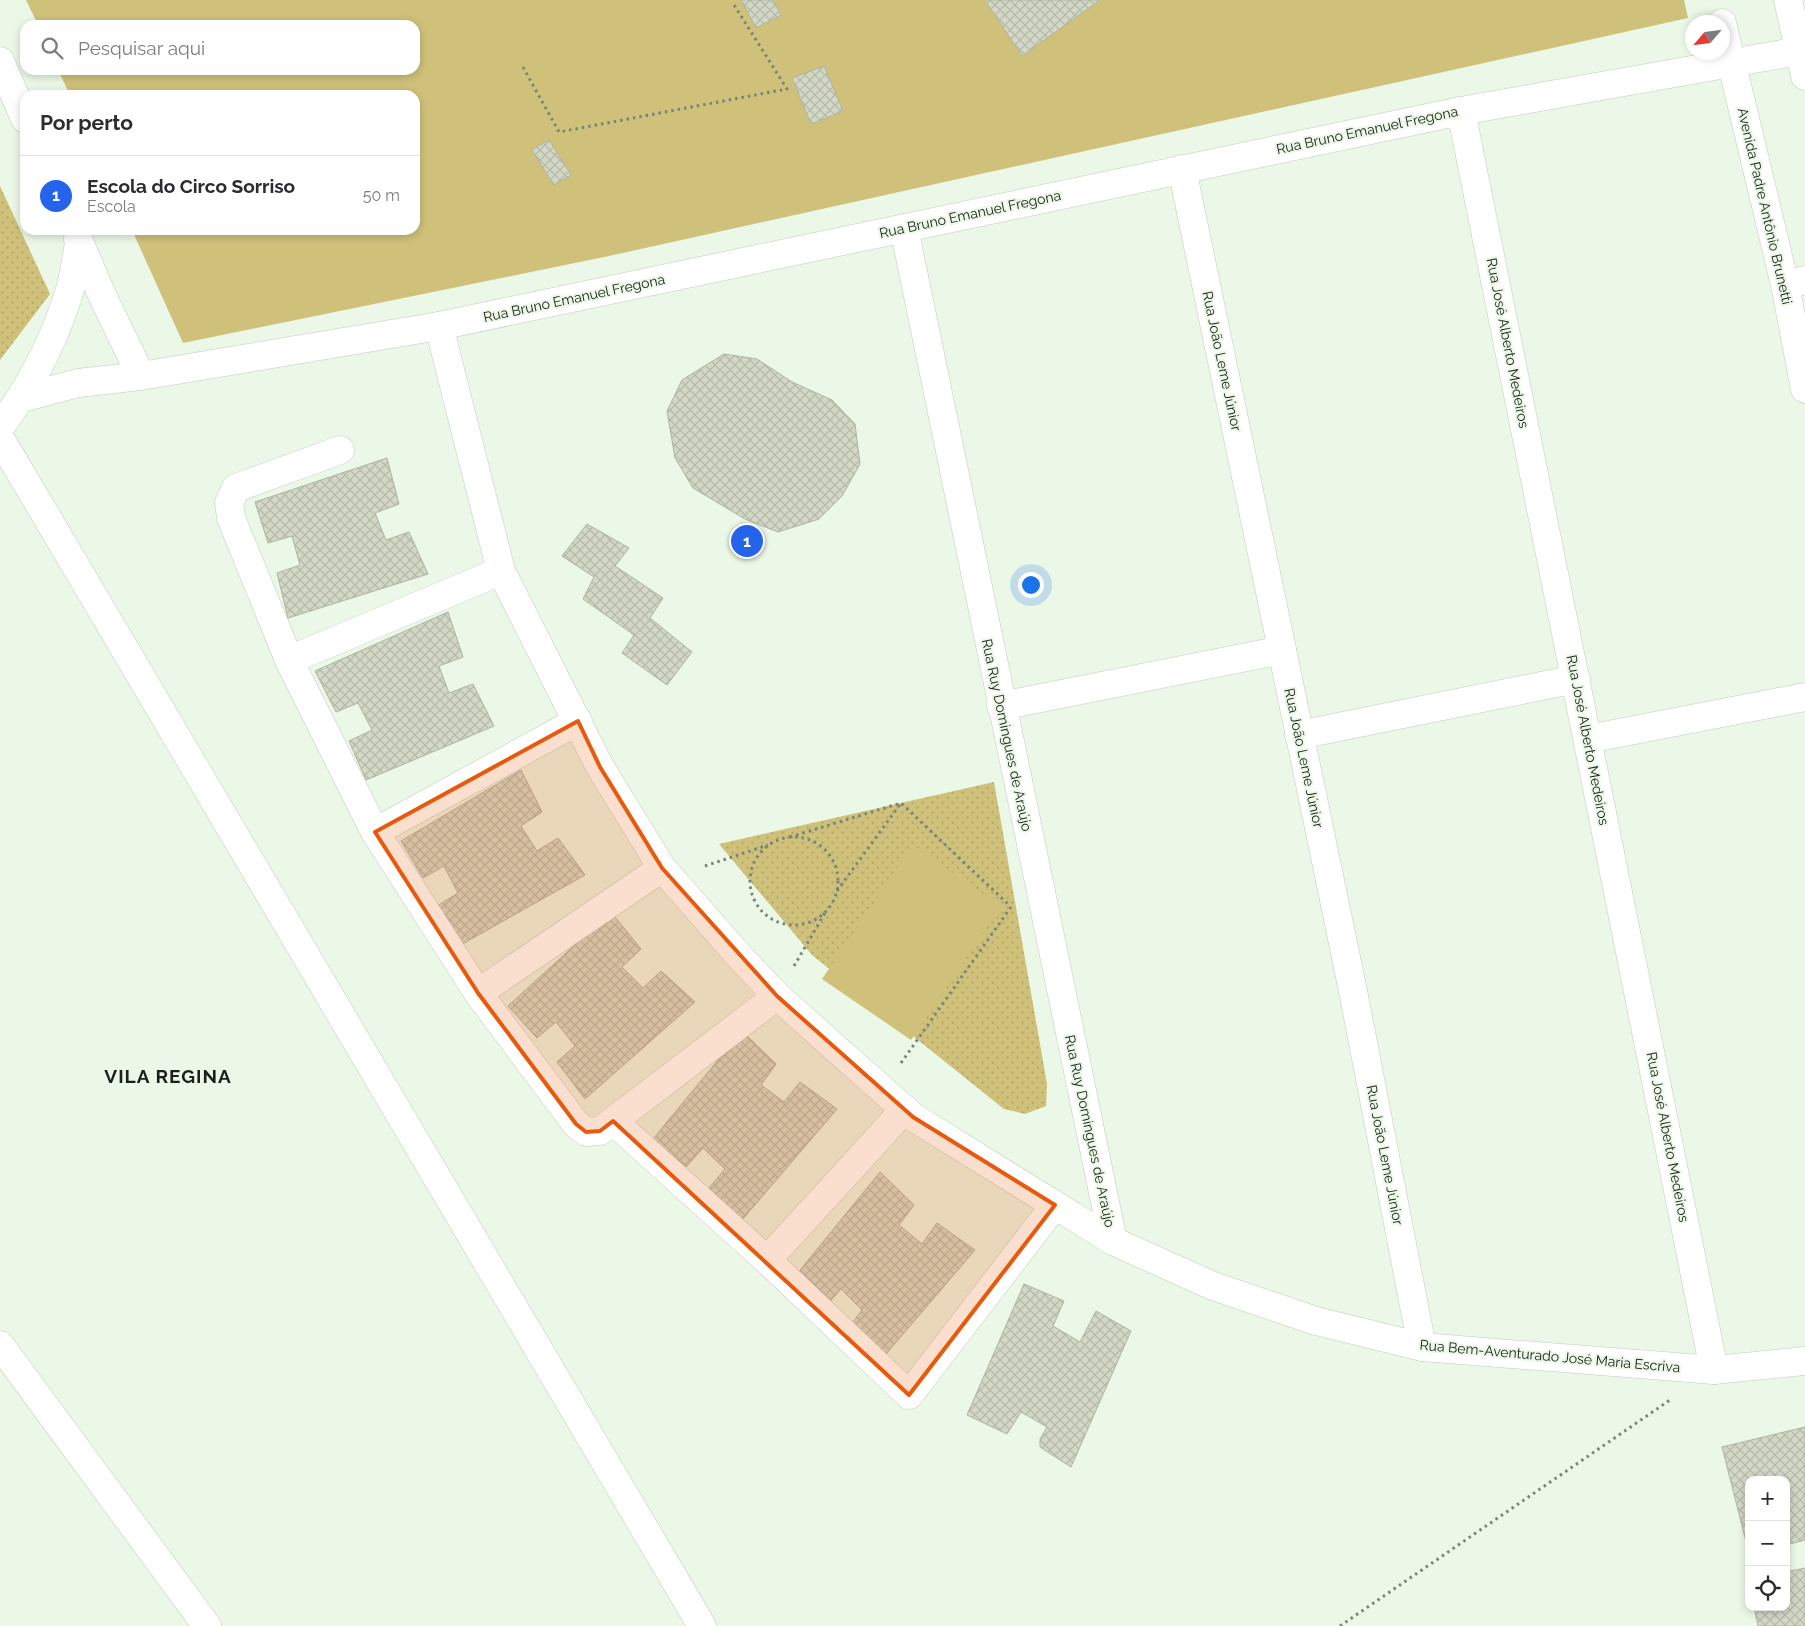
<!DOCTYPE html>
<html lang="pt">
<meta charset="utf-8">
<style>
body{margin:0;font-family:Raleway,sans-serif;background:#f7f7f7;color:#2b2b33}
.controls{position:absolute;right:15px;bottom:15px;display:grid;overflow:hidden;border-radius:10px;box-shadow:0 2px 8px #0003}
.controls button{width:45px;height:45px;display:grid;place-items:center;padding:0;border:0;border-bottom:1px solid #e1e1e2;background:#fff;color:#2b2b33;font:25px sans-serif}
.compass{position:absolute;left:1685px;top:15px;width:45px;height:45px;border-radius:50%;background:#fff;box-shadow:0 2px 8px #0003;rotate:242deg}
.you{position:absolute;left:1030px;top:584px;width:18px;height:18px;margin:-12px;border:4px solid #fff;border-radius:50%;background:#1a73e8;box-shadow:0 0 0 8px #1a73e833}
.badge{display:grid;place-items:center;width:32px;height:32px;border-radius:50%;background:#2563eb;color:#fff;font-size:16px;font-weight:700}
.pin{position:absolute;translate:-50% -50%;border:2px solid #fff;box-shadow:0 1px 5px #0006}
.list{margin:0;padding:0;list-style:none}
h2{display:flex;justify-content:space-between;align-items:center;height:65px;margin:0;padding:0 20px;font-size:21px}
h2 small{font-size:16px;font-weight:400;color:#7c7c81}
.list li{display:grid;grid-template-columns:32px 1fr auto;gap:15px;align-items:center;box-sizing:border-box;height:80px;padding:0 20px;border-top:1px solid #e1e1e2}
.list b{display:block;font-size:19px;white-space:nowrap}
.list p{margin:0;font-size:16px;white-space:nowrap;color:#7c7c81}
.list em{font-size:16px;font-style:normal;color:#7c7c81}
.icon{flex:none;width:28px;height:28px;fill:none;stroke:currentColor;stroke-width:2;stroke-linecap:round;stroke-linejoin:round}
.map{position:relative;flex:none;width:1805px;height:1626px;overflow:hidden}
.search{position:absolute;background:#fff;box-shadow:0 2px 8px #0003;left:20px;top:20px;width:400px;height:55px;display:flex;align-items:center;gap:12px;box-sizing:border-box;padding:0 18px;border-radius:15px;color:#7c7c81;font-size:19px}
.panel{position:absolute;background:#fff;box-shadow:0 2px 8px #0003;left:20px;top:90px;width:400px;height:145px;border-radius:15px}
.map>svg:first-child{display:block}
.green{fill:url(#green-dots)}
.pitch{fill:#cfc17a}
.building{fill:url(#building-cross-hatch);stroke:#afb3a2}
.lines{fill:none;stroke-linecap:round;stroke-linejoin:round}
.street-casing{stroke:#c0ccbd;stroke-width:29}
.secondary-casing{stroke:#c0ccbd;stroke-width:29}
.path{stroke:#7b8378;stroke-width:3;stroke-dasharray:2.5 4;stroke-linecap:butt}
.street{stroke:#fff;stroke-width:28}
.secondary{stroke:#fff;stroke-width:28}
.marked{fill:#e8590c;fill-opacity:0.2;stroke:#e8590c;stroke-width:4;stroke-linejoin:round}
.labels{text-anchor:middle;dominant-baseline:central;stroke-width:4;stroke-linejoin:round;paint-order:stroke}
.street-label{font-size:14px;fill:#1b201a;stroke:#ebf7e7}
.district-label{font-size:19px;font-weight:bold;letter-spacing:1px;fill:#1b201a;stroke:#ebf7e7}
</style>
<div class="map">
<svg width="1805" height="1626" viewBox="0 0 1805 1626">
<defs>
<pattern id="green-dots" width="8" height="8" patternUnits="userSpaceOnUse" patternTransform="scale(1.25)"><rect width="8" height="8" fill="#cfc17a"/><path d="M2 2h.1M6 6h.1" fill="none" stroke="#b1a669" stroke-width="1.8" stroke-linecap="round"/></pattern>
<pattern id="building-cross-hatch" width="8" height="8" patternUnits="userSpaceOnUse" patternTransform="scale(1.25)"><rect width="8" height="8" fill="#d3d8c6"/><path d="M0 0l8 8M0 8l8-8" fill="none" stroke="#b5b9aa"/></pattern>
</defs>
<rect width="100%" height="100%" fill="#ebf7e7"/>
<!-- green -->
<g class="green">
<polygon points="0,186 50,294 0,360"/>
<polygon points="994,782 1047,1084 1046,1106 1025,1114 1004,1109 812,955 719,844"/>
</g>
<!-- pitch -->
<g class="pitch">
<polygon points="26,0 1684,0 1688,18 609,256 183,343 132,230 415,230 415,95 70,95 58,70 415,70 415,25 38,25"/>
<polygon points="913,845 1001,906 911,1040 822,979"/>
</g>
<!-- building -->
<g class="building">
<polygon points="741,0 773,0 781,15 756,28"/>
<polygon points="985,0 1100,0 1022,56"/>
<polygon points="824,66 843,111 811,124 792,78"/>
<polygon points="549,140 571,175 554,185 532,150"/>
<polygon points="724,354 757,359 792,382 832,400 855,424 860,464 842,496 819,519 778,532 745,519 693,488 675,458 667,411 682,380"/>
<polygon points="387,458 399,504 375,513 386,540 409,532 428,574 288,618 277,573 300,565 292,536 268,543 255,502"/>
<polygon points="587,524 629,548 615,566 663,598 650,618 692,652 667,685 622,653 634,635 583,599 594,577 562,556"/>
<polygon points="448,612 463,657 439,666 449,693 473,684 494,726 366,780 349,741 372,730 358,703 336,712 315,671"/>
<polygon points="521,770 542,812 521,826 537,851 558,838 585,875 457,947 437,906 458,893 444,866 423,878 401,841"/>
<polygon points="611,912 641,949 622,967 643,988 661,971 695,1002 585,1099 557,1062 575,1046 556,1022 537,1038 508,1006"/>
<polygon points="742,1031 776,1064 761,1085 784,1102 800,1082 837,1109 742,1220 709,1188 725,1169 703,1148 686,1167 653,1139"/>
<polygon points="880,1172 914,1205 899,1225 922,1244 937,1223 975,1250 880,1361 848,1329 862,1310 841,1289 824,1308 792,1280"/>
<polygon points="1024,1284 1064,1301 1053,1326 1080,1342 1096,1311 1131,1331 1071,1467 1040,1447 1040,1439 1047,1427 1021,1412 1007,1434 967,1415"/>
<polygon points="1805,1427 1805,1540 1786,1545 1786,1480 1749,1480 1749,1553 1722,1447"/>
<polygon points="1805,1568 1805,1626 1758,1626 1754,1607 1786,1607 1786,1572"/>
</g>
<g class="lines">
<defs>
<g id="street">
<polyline points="0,61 25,119"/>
<polyline points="1461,111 1714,1370"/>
<polyline points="1182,169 1353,991 1422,1347"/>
<polyline points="904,228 1113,1241"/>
<polyline points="78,239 102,295 141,376"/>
<polyline points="1785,285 1805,280"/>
<polyline points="439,326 501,571 600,767 662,868 740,957 777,996 913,1117 1113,1241 1213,1286 1316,1321 1422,1347 1714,1370 1805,1361"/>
<polyline points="22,398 78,383 141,376 439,326 1461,111 1799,51"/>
<path d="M0,427C30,387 54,341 69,293C74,277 76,259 79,243"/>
<polyline points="0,438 702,1626"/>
<polyline points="340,450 236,488 229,503 231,518 289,660 375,832 478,993 576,1124 586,1132 600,1131 777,996"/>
<polyline points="289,660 501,571"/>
<polyline points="1001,706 1282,650"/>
<polyline points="1299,735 1576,679"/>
<polyline points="1588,739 1805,697"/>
<polyline points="375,832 578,721"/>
<polyline points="478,993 662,868"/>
<polyline points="613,1121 767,1260 909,1395 1055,1205"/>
<polyline points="767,1260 905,1109"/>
<polyline points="0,1345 207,1626"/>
</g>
<g id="secondary">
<polyline points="1788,0 1805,76"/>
<polyline points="1722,23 1785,285 1805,389"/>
</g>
</defs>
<!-- street casing -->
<use href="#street" class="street-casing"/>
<!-- secondary casing -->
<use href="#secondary" class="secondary-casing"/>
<!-- path -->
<g class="path">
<polyline points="523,67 559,132 787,89 734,5"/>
<polyline points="790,837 901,803 1008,904"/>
<circle cx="794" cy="881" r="44"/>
<polyline points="705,866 768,845"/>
<polyline points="837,891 901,803"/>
<polyline points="794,966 825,913"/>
<polyline points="901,1063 1011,907"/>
<polyline points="1340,1626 1670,1400"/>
</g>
<!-- street -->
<use href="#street" class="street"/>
<!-- secondary -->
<use href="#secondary" class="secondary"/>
</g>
<!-- marked area -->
<path class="marked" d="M578,721L600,767L662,868L777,996L913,1117L1055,1205L909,1395L613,1121L600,1131L586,1132L576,1124L478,993L375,832Z"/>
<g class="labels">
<!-- street labels -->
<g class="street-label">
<text transform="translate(1367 130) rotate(-12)">Rua Bruno Emanuel Fregona</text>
<text transform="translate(1765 206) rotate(77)">Avenida Padre Antônio Brunetti</text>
<text transform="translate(970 214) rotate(-12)">Rua Bruno Emanuel Fregona</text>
<text transform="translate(574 298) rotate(-12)">Rua Bruno Emanuel Fregona</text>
<text transform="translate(1508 343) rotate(79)">Rua José Alberto Medeiros</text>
<text transform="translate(1222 361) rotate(78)">Rua João Leme Júnior</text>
<text transform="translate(1007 735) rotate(78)">Rua Ruy Domingues de Araújo</text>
<text transform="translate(1588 740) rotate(79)">Rua José Alberto Medeiros</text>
<text transform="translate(1304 758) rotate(78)">Rua João Leme Júnior</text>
<text transform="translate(1090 1131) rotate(78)">Rua Ruy Domingues de Araújo</text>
<text transform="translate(1668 1137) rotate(79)">Rua José Alberto Medeiros</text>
<text transform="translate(1385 1155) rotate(79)">Rua João Leme Júnior</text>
<text transform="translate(1550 1356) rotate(5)">Rua Bem-Aventurado José Maria Escriva</text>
</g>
<!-- district labels -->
<g class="district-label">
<text x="168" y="1076">VILA REGINA</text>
</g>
</g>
</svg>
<div class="controls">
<button>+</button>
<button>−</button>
<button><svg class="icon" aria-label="locate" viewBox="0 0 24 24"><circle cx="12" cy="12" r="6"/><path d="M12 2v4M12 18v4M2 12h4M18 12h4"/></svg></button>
</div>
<svg class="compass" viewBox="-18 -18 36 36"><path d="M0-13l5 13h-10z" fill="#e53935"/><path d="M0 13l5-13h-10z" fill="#7c7c81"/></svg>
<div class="you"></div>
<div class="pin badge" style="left:747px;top:541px">1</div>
<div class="search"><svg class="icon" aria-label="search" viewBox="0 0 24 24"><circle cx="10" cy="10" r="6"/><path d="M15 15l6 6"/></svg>Pesquisar aqui</div>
<section class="panel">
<h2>Por perto<small></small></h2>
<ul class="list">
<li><span class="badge">1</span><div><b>Escola do Circo Sorriso</b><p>Escola</p></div><em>50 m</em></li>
</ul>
</section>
</div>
